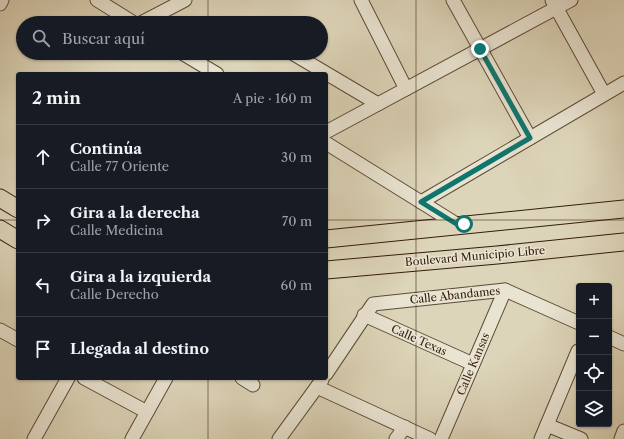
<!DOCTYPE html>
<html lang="es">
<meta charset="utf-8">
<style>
body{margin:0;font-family:"Libre Caslon Text",serif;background:#20242c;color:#f1f3f6}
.controls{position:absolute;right:12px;bottom:12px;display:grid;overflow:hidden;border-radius:4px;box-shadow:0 1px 3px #0004}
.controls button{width:36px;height:36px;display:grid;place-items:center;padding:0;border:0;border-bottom:1px solid #363941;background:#171b24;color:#f1f3f6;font:20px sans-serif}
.stop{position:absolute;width:12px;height:12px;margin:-9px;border:3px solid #0f766e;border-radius:50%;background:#fff}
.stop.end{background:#0f766e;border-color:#fff;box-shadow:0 1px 4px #0008}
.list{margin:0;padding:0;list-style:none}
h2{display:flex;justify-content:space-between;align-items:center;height:52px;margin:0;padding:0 16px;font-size:17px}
h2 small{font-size:13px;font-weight:400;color:#9ea1a6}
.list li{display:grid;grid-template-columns:26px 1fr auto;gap:12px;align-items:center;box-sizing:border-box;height:64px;padding:0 16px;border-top:1px solid #363941}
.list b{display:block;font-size:15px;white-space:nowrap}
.list p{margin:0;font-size:13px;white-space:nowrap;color:#9ea1a6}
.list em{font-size:13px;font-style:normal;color:#9ea1a6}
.icon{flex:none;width:22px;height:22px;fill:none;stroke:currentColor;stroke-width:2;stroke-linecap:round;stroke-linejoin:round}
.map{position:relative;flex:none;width:624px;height:439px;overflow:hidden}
.search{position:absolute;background:#171b24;box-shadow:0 1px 3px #0004;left:16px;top:16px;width:312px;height:44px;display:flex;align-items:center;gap:10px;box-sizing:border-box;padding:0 14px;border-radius:22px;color:#9ea1a6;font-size:15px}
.panel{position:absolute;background:#171b24;box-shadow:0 1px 3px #0004;left:16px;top:72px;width:312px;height:308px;border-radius:4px}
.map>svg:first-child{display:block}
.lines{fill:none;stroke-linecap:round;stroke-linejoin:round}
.minor-casing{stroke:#5e4a38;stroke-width:15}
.major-casing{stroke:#341b0d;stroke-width:19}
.minor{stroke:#e9e4d2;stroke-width:13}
.major{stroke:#ddd5b9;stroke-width:17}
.route{stroke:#0f766e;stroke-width:5}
.grid{fill:none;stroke:#341b0d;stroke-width:1;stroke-opacity:0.55}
.labels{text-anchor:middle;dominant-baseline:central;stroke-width:3;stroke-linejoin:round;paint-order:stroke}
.street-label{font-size:11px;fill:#341b0d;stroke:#e9e4d2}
</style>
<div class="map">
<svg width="624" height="439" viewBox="0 0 624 439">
<rect width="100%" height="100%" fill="#ddd5b9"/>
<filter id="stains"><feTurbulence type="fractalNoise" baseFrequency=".005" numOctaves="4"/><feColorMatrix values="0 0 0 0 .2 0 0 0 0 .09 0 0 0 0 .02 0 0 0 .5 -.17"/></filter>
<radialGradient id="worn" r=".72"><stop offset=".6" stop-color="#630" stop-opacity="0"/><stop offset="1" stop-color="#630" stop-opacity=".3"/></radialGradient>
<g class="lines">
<defs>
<g id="minor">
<polyline points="97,0 134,23"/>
<polyline points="361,0 406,89"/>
<polyline points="453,0 530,138"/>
<polyline points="552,0 604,94"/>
<polyline points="0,4 2,0"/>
<polyline points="141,23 185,0"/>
<polyline points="182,53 217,74"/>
<polyline points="292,53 378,104"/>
<polyline points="326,132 571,0"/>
<polyline points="326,143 458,225"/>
<polyline points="421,202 624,83"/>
<polyline points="364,315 473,364"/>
<polyline points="0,330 18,340"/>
<polyline points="609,337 624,344"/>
<polyline points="326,374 373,304 505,290 579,323"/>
<polyline points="84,378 147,412"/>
<polyline points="242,378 253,385"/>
<polyline points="317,387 430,439"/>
<polyline points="547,425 581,439"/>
<polyline points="34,439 68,378"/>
<polyline points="132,439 166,378"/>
<polyline points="279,439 322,380"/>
<polyline points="396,439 405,427"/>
<polyline points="441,439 505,290"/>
<polyline points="541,439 578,351"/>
<polyline points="621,439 624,431"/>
</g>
<g id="major">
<polyline points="0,198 18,209"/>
<polyline points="0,229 18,240"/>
<polyline points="326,239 624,209"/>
<polyline points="326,270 497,255 624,242"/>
</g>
</defs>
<!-- minor casing -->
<use href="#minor" class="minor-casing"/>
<!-- major casing -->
<use href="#major" class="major-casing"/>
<!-- minor -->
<use href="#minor" class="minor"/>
<!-- major -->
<use href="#major" class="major"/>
</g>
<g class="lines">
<!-- route -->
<polyline class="route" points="464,224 458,225 421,202 530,138 480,49"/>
</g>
<!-- grid -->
<path class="grid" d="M208,0V23M416,0V439M208,53V74M0,220H18M326,220H624M208,378V439"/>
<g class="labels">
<!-- street labels -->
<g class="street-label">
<text transform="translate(475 256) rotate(-5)">Boulevard Municipio Libre</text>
<text transform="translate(455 295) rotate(-6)">Calle Abandames</text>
<text transform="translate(419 340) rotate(24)">Calle Texas</text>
<text transform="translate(473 364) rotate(-67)">Calle Kansas</text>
</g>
</g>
<rect width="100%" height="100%" filter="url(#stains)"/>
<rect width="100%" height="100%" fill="url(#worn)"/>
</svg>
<div class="controls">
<button>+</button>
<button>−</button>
<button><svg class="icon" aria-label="locate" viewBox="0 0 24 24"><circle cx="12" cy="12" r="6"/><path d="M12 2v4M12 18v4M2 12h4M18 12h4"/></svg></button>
<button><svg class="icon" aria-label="layers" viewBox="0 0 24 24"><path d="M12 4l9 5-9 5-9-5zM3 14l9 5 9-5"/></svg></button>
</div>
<div class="stop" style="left:464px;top:224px"></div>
<div class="stop end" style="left:480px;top:49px"></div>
<div class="search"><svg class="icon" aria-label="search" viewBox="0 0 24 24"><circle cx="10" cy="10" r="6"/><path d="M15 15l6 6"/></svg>Buscar aquí</div>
<section class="panel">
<h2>2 min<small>A pie · 160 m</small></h2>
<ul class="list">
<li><svg class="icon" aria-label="ahead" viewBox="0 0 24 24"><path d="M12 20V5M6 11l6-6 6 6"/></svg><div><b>Continúa</b><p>Calle 77 Oriente</p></div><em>30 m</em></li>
<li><svg class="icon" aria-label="right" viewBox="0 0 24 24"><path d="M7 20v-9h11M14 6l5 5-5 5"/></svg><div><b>Gira a la derecha</b><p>Calle Medicina</p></div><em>70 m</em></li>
<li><svg class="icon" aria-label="left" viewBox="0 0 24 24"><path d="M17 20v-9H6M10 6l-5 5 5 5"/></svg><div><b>Gira a la izquierda</b><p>Calle Derecho</p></div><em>60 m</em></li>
<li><svg class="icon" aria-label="arrive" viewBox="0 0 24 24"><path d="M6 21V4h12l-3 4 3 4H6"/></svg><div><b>Llegada al destino</b></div></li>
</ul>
</section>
</div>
